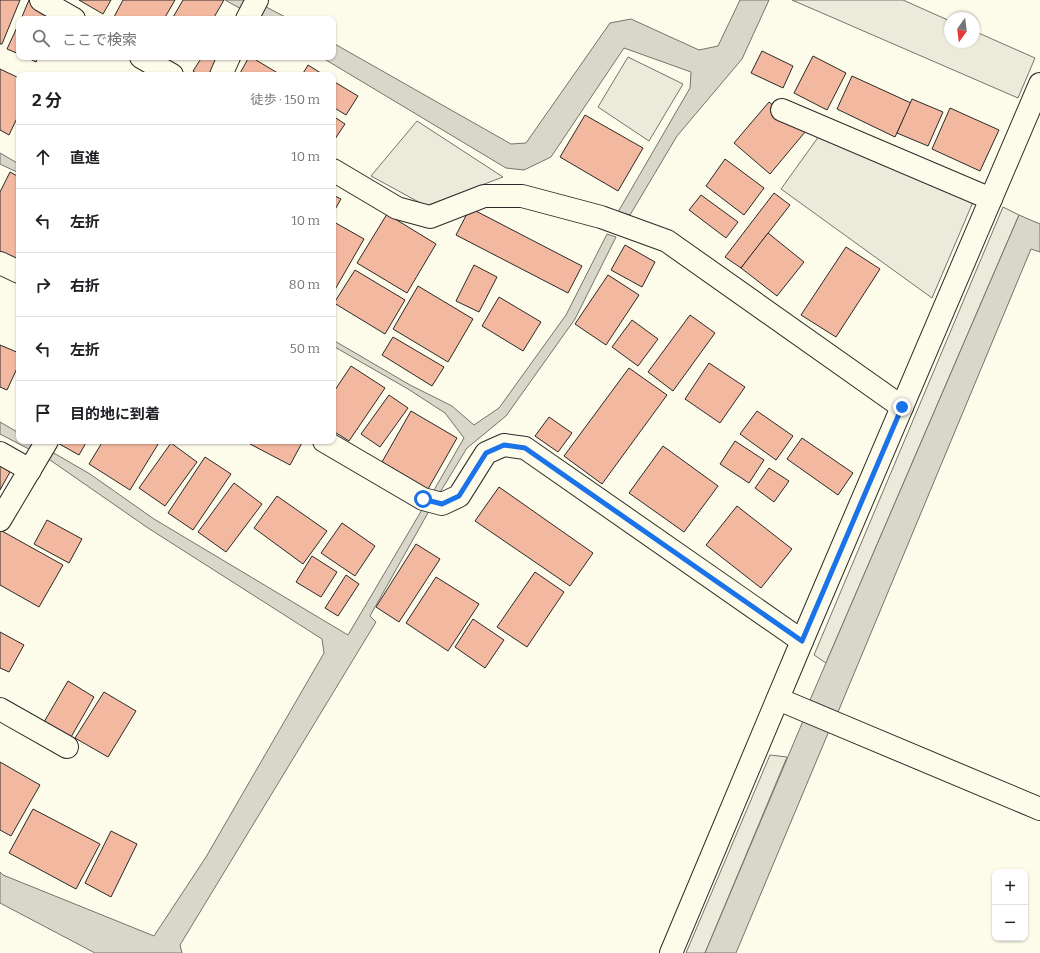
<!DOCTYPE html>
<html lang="ja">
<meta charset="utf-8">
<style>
body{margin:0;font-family:Bitter,"Noto Sans JP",serif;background:#f2f2f2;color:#202124}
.controls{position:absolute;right:12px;bottom:12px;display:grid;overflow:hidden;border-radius:8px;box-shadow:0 1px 3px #0004}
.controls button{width:36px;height:36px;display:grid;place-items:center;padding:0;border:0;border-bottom:1px solid #e0e0e0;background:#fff;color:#202124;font:20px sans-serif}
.compass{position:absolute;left:944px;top:12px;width:36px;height:36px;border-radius:50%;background:#fff;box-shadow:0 1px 3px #0004;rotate:194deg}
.stop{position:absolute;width:12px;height:12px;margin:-9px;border:3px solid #1a73e8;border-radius:50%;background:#fff}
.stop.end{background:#1a73e8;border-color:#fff;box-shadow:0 1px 4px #0008}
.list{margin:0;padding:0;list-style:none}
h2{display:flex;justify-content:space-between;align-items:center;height:52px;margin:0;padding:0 16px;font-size:17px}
h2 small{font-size:13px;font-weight:400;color:#757577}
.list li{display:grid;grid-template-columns:26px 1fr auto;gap:12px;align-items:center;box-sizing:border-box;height:64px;padding:0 16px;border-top:1px solid #e0e0e0}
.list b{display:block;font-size:15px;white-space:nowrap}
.list em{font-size:13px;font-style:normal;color:#757577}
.icon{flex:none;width:22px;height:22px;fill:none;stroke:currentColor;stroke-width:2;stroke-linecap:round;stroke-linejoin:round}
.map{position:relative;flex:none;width:1040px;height:953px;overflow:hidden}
.search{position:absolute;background:#fff;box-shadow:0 1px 3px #0004;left:16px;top:16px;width:320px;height:44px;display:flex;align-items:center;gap:10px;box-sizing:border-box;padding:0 14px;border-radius:8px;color:#757577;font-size:15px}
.panel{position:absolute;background:#fff;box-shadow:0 1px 3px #0004;left:16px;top:72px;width:320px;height:372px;border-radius:8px}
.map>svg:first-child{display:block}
.green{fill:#ecebdb;stroke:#74746e}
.water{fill:#d8d7c9;stroke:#74746e}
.building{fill:#f2b8a0;stroke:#2b2b2b}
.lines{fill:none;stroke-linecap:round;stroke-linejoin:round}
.minor-casing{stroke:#2b2b2b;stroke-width:24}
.minor{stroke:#fdfbea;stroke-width:22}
.route{stroke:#1a73e8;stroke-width:5}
</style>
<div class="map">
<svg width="1040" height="953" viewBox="0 0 1040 953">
<rect width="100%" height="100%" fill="#fdfbea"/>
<!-- green -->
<g class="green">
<polygon points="792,0 903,0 950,21 950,42 974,42 974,31 1035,58 1018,98"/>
<polygon points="628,57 683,84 649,141 598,107"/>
<polygon points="417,121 503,177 426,206 371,176"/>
<polygon points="819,136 973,202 932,298 781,189"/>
<polygon points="1003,207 1019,215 826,663 814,655"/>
<polygon points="770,755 787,757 705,953 686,953"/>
</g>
<!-- water -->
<g class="water">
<polygon points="225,0 253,0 289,19 259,19"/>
<polygon points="740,0 769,0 742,59 677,136 630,215 618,212 690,88 691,72 624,48 551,157 524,170 506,168 321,57 333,57 333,43 511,144 526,143 610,23 631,19 699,50 718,46"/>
<polygon points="0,153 19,164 19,173 0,164"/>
<polygon points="1019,215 1040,224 1040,252 1031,249 838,712 810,700"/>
<polygon points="607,234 616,237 575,319 506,416 467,448 439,494 434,490 464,438 445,413 408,389 333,346 333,340 410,385 452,406 474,425 499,408 566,315"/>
<polygon points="0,422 19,433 19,441 33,441 90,474 154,519 348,635 423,508 429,511 370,616 376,622 180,945 182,953 95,953 0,903 0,872 3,875 154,936 206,857 324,653 322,639 148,528 50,460 0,434"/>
<polygon points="803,721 829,731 736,953 705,953"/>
</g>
<!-- building -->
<g class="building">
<polygon points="0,0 20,0 2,44 0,44"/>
<polygon points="29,0 58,13 55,19 21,19"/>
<polygon points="79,0 111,0 103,14"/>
<polygon points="123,0 175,0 164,19 117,19 114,17"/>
<polygon points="183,0 224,0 213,19 172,19"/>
<polygon points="19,23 19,54 7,49"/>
<polygon points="762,51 793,66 783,88 751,73"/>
<polygon points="813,56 846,73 827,110 794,93"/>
<polygon points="26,57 38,57 36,62"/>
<polygon points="202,57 221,57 210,75 199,75 193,71"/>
<polygon points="249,57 251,57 281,75 239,75"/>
<polygon points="308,65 324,75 302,75"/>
<polygon points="0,69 19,78 19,114 9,135 0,130"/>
<polygon points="852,76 911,103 895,137 837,109"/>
<polygon points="333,81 358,96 346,115 333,107"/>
<polygon points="912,99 943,112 928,146 897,133"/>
<polygon points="769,102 805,132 770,174 734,143"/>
<polygon points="950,108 999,130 980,171 932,149"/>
<polygon points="585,115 643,148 618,191 560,157"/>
<polygon points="333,116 345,124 333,142"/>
<polygon points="725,159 764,188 744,215 706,186"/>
<polygon points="10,172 19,177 19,262 0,254 0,192"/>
<polygon points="774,193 790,205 741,268 725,257"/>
<polygon points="333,195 341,199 333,213"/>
<polygon points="701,195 738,222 726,238 689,210"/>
<polygon points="470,208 582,266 568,293 456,235"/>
<polygon points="387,214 436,244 407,293 357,263"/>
<polygon points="334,222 364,239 333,293 333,224"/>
<polygon points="768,233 804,262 777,296 741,268"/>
<polygon points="625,245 655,262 642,287 611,270"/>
<polygon points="846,247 880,269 836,337 801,315"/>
<polygon points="474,265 497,277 479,312 456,301"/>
<polygon points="355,270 405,300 385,334 334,303"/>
<polygon points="608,275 639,295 606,345 575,324"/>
<polygon points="418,286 473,319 448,362 393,329"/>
<polygon points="499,297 541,322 523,351 482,326"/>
<polygon points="690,315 715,333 673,391 648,372"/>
<polygon points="632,320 658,339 638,366 612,347"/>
<polygon points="393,337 444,367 432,386 382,355"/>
<polygon points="0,345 19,353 19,364 7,390 0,387"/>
<polygon points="709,363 745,387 720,423 685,399"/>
<polygon points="351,366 385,388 349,441 333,431 333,393"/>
<polygon points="629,368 667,395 602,484 564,456"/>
<polygon points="389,395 408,408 380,447 361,434"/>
<polygon points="411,411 457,438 428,489 382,462"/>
<polygon points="757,411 793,436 776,460 740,434"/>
<polygon points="549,417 572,433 558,452 535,436"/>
<polygon points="802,438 853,473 838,495 787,459"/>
<polygon points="54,441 87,441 79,455"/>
<polygon points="103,441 160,441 130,490 89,464"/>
<polygon points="252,441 303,441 290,465 250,444"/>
<polygon points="735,441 764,460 749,483 720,464"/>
<polygon points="171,443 197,462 165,506 139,488"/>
<polygon points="663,446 718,486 684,532 629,493"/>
<polygon points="205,457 231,474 193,530 168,513"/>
<polygon points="0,466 10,472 0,490"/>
<polygon points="769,468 789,481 774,502 755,488"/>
<polygon points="234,483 262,504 226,552 198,532"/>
<polygon points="499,487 593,553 570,586 475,521"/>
<polygon points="277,496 327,531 303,564 254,528"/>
<polygon points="737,506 792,549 761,588 706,545"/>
<polygon points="47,520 82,539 69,563 34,544"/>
<polygon points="342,523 375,546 355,576 321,553"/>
<polygon points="0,530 63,565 39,607 0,585"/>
<polygon points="416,544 440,559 399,622 376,607"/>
<polygon points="312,556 337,572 321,597 296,582"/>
<polygon points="535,572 564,592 527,647 497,627"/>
<polygon points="346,575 359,584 338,616 325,608"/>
<polygon points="436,577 479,604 448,651 406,623"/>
<polygon points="473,619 504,640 485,668 455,647"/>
<polygon points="0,632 24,645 9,672 0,668"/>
<polygon points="68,681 94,697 71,737 44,722"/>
<polygon points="104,692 136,711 108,757 75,738"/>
<polygon points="0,762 40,785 11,836 0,830"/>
<polygon points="33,809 100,844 76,889 9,853"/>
<polygon points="111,831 137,844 111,897 85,883"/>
</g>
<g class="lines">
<defs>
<g id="minor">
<polyline points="41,0 74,19"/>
<polyline points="247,19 257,0"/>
<polyline points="141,57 172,75"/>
<polyline points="221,75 229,57"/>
<polyline points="782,110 991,199"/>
<polyline points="333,170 397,208 430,217 484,196 522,196 601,217 667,241 902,407"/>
<polyline points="0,263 19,272"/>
<polyline points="324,441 423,499 442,504 459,496 486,453 504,445 525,448 802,641"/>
<polyline points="0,453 30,470"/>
<polyline points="0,520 47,441"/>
<polyline points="778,699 1040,809"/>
<polyline points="0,709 67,747"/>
<polyline points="671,953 802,641 1040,84"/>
</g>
</defs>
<!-- minor casing -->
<use href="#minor" class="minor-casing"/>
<!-- minor -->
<use href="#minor" class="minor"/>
</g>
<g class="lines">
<!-- route -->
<polyline class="route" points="423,499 442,504 459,496 486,453 504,445 525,448 802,641 902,407"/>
</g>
</svg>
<div class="controls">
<button>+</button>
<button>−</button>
</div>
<svg class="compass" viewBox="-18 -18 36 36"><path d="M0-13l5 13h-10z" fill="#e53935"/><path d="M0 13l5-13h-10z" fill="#757577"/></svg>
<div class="stop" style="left:423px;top:499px"></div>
<div class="stop end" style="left:902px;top:407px"></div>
<div class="search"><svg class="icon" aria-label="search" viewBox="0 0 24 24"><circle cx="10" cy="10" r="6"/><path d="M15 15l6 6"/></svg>ここで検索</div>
<section class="panel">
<h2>2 分<small>徒歩 · 150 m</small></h2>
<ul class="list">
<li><svg class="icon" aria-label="ahead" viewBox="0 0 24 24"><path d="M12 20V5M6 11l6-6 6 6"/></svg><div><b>直進</b></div><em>10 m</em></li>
<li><svg class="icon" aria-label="left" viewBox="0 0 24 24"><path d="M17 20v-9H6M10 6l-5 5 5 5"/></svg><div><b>左折</b></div><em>10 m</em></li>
<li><svg class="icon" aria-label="right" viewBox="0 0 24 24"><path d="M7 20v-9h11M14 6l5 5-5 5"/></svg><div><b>右折</b></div><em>80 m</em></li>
<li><svg class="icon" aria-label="left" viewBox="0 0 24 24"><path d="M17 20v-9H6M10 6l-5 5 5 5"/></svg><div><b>左折</b></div><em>50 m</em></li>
<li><svg class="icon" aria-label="arrive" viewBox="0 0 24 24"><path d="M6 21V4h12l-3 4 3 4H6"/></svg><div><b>目的地に到着</b></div></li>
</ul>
</section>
</div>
